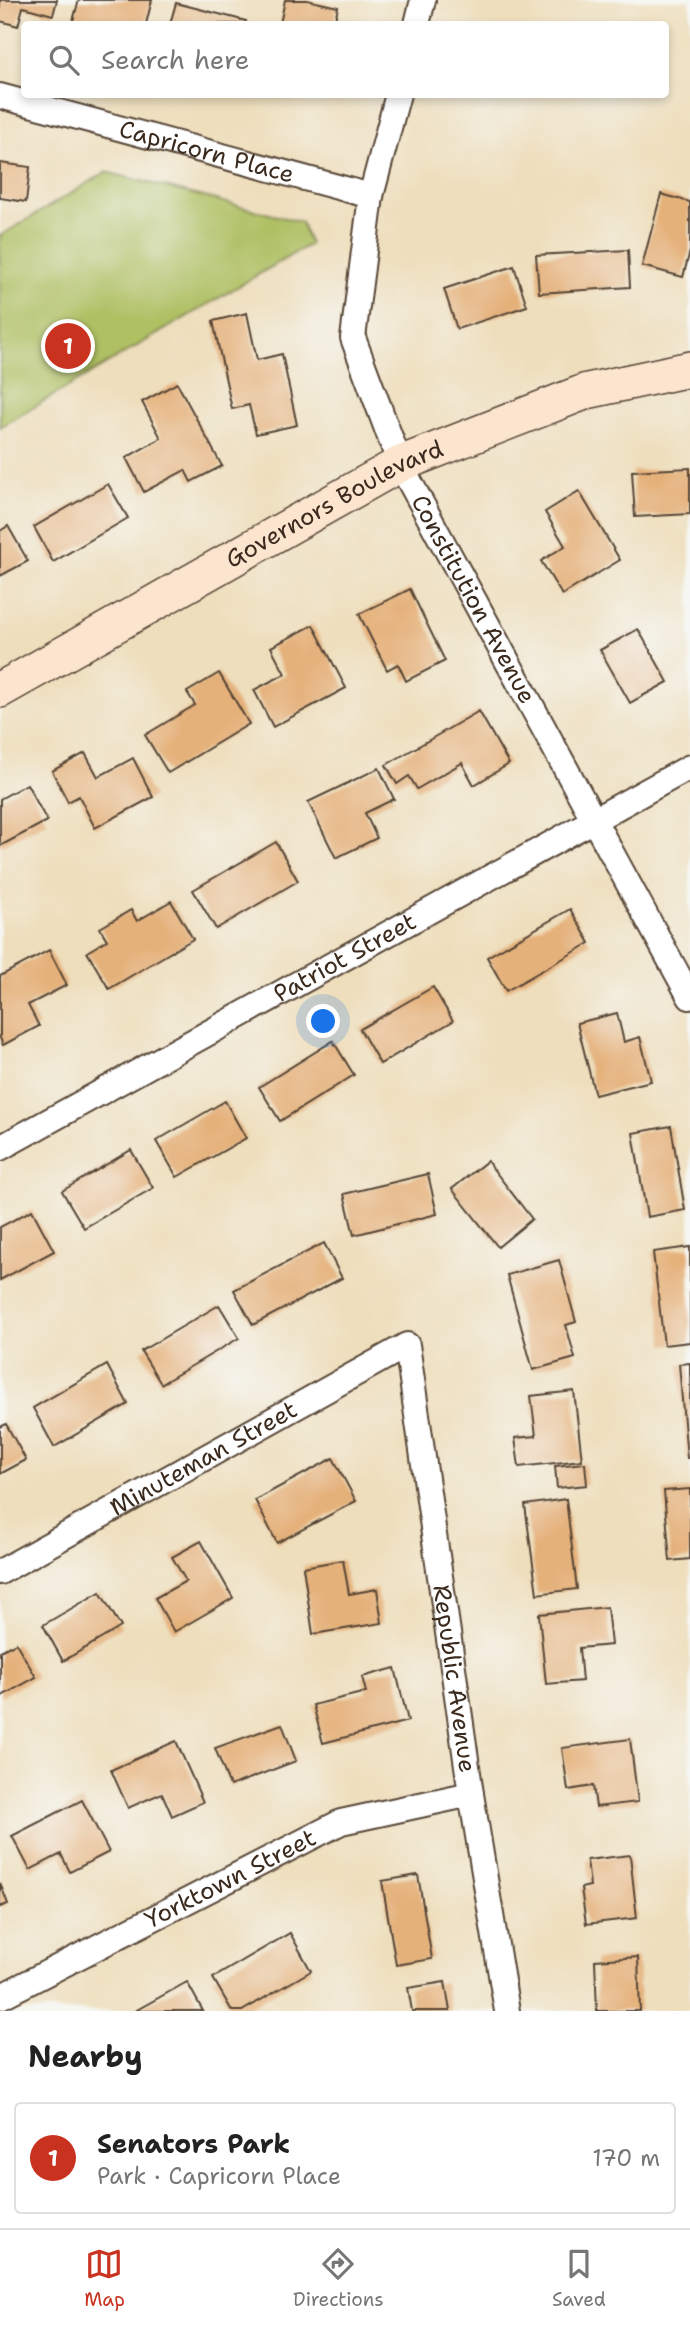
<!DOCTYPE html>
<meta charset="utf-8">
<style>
body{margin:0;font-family:"Shantell Sans",sans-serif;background:#f2f2f2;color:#222}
.you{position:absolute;left:324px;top:1022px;width:24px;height:24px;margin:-18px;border:5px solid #fff;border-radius:50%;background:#1a73e8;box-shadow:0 0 0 10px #1a73e833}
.badge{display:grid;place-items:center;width:46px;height:46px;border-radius:50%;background:#c8321e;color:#fff;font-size:23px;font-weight:700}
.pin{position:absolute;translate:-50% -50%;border:4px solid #fff;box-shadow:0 2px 7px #0006}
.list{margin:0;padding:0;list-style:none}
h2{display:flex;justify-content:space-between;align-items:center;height:91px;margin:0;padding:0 28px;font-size:30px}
h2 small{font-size:23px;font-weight:400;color:#767676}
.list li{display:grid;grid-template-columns:46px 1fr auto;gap:21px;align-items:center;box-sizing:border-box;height:112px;margin:0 14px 14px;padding:0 14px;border:2px solid #e0e0e0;border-radius:7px}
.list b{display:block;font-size:26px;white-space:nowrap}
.list p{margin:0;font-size:23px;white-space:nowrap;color:#767676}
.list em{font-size:23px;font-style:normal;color:#767676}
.icon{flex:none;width:38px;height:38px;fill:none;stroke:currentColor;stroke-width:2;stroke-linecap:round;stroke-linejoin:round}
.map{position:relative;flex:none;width:690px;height:2011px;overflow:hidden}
.search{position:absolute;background:#fff;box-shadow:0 4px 10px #0003;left:21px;right:21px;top:21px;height:77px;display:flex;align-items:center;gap:18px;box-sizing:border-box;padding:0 24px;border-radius:7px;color:#767676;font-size:26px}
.sheet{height:217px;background:#fff}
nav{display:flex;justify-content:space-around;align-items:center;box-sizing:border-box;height:98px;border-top:2px solid #e0e0e0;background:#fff;font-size:19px;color:#767676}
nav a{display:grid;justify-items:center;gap:4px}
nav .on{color:#c8321e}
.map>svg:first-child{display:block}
.green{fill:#afc064;stroke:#757541;stroke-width:2}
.building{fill:#e5b17a}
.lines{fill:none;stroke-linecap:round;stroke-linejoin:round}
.minor-casing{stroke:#564536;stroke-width:28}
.secondary-casing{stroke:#564536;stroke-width:38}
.minor{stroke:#fff;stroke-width:24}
.secondary{stroke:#fce5cf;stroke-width:35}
.labels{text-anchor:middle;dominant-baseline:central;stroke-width:5;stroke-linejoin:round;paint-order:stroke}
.street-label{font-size:24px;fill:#3b2a1e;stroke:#f6f6f2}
</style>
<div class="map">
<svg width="690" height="2011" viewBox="0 0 690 2011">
<rect width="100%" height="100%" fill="#f6f6f2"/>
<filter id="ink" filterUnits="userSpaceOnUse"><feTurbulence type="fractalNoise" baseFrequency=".0143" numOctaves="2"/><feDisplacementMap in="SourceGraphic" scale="14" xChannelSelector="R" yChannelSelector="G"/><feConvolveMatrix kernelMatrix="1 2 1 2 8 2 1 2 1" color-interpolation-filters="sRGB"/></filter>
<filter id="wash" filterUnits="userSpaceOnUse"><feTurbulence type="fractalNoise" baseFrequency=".00686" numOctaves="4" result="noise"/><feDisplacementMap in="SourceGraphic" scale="28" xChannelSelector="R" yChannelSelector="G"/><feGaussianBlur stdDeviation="1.57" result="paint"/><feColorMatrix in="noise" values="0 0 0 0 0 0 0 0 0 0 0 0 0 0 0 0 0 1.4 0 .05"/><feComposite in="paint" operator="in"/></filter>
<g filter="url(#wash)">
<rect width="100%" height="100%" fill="#eedebc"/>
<!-- green -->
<polygon class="green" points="106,172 301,222 310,244 0,427 0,236"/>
<g id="blocks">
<!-- building -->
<g class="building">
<polygon points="0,0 57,0 53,15 23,7 18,26 0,21"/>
<polygon points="79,0 152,0 146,24 72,24"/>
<polygon points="285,0 307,0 338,7 334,24 280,24"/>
<polygon points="176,3 246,21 245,24 170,24"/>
<polygon points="0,163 30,167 26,202 0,198"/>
<polygon points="661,194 690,202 690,251 683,277 642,266"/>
<polygon points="628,250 630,287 539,293 536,255"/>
<polygon points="514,266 527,306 457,329 444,289"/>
<polygon points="247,313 257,360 282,354 297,425 256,434 249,405 232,409 213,321"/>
<polygon points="177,383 222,466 191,482 185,470 144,492 126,458 161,438 142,402"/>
<polygon points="690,468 690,514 635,517 632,471"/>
<polygon points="108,484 128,518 53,562 34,527"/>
<polygon points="579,491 620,560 562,595 541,561 565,546 545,512"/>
<polygon points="8,526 28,561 0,576 0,531"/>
<polygon points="410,589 445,661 406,681 398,664 387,670 359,614"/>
<polygon points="313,625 346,688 273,727 254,690 285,674 271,647"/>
<polygon points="638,629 668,682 630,703 600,650"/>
<polygon points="219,673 249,724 168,773 145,735 195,705 187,692"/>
<polygon points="479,711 509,764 474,785 462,763 417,789 409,776 397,784 386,765"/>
<polygon points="85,753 98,777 133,758 153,797 95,828 79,796 68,802 52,771"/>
<polygon points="379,768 394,799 365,813 377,838 336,858 308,802"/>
<polygon points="27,784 47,821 0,846 0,799"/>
<polygon points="276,842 298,881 216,929 193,890"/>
<polygon points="171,901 193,939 109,989 87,952 107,940 100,928 131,910 137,921"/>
<polygon points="570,909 590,943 506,991 487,957"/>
<polygon points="49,950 67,985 28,1005 39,1026 3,1045 0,1038 0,976"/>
<polygon points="433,987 453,1021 380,1064 360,1029"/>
<polygon points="617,1013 624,1042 640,1037 651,1081 595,1095 577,1023"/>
<polygon points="333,1041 354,1075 280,1121 259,1087"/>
<polygon points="225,1101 246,1138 177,1177 156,1141"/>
<polygon points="671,1126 685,1210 647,1217 633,1133"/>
<polygon points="131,1150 153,1188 84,1228 62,1191"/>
<polygon points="487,1161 532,1219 498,1247 452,1189"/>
<polygon points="428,1174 437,1214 354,1235 344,1194"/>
<polygon points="32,1210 54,1251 0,1280 0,1227"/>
<polygon points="324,1243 342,1278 253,1325 234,1290"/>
<polygon points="690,1247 690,1342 664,1345 653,1252"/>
<polygon points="559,1260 576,1322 566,1325 575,1358 533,1370 507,1275"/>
<polygon points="219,1305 239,1338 161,1384 141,1351"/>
<polygon points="690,1363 690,1458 687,1458 679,1364"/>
<polygon points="107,1365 128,1404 54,1447 33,1408"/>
<polygon points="574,1391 582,1460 519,1467 515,1438 536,1436 531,1396"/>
<polygon points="6,1424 26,1460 0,1474 0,1427"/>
<polygon points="333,1458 356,1501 277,1543 255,1500"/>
<polygon points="585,1463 587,1485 557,1488 555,1466"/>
<polygon points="690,1489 690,1559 670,1561 664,1491"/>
<polygon points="566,1499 577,1589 537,1594 525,1505"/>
<polygon points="201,1541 233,1598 174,1632 155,1598 186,1581 172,1557"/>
<polygon points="343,1560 349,1594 377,1589 382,1623 313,1634 303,1567"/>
<polygon points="100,1592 121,1627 63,1661 43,1625"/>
<polygon points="607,1607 611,1645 579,1648 582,1681 546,1684 539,1614"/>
<polygon points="16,1643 36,1677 0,1697 0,1651"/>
<polygon points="395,1668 408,1721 323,1743 313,1705 366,1692 362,1677"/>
<polygon points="282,1724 296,1761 230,1786 215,1748"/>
<polygon points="630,1739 638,1802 596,1807 593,1786 568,1790 562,1748"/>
<polygon points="176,1741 203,1802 172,1816 162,1793 128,1808 111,1770"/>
<polygon points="82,1800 109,1852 70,1872 61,1854 30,1870 12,1836"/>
<polygon points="630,1855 637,1918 586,1924 581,1888 590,1886 587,1860"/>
<polygon points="418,1875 432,1959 396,1965 382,1881"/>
<polygon points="0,1883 8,1904 0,1907"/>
<polygon points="290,1933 311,1971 242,2011 232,2011 213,1978"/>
<polygon points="638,1957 640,2011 597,2011 595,1960"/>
<polygon points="187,1982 203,2011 135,2011"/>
<polygon points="445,1982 450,2011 412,2011 408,1988"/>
</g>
</g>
</g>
<g filter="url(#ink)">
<use href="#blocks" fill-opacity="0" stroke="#564536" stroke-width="2"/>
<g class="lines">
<defs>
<g id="minor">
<polyline points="417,24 423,0"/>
<path id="s1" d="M398,94L371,196L353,338L400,464L690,997"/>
<path id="s2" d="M0,96L371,196"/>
<path id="s3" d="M0,1148L690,767"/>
<path id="s4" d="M0,1572L407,1345L471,1794L507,2011"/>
<path id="s5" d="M0,1997L341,1822L471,1794"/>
</g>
<g id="secondary">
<path id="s6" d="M0,690L400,464L587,391L690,369"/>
</g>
</defs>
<!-- minor casing -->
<use href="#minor" class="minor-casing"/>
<!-- secondary casing -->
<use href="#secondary" class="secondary-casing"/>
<!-- minor -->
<use href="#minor" class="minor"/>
<!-- secondary -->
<use href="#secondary" class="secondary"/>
</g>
</g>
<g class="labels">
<!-- street labels -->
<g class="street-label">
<text stroke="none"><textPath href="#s2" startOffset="214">Capricorn Place</textPath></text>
<text stroke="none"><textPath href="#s6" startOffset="383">Governors Boulevard</textPath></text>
<text stroke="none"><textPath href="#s1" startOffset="537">Constitution Avenue</textPath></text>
<text stroke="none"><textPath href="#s3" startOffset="394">Patriot Street</textPath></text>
<text stroke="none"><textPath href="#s4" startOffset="233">Minuteman Street</textPath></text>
<text stroke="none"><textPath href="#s4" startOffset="803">Republic Avenue</textPath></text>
<text stroke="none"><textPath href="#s5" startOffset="259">Yorktown Street</textPath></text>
</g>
</g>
</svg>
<div class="you"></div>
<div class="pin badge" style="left:68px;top:346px">1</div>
<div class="search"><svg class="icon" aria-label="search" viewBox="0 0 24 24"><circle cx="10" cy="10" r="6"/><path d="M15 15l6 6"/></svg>Search here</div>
</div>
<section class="sheet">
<h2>Nearby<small></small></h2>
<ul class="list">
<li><span class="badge">1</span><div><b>Senators Park</b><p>Park · Capricorn Place</p></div><em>170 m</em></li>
</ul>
</section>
<nav>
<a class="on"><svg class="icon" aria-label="map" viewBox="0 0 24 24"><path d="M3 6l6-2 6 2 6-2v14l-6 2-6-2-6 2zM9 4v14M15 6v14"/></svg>Map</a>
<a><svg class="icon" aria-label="directions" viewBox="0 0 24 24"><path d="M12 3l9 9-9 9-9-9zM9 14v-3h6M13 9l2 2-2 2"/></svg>Directions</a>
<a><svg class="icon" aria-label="saved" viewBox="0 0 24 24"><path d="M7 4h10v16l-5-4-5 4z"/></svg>Saved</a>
</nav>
